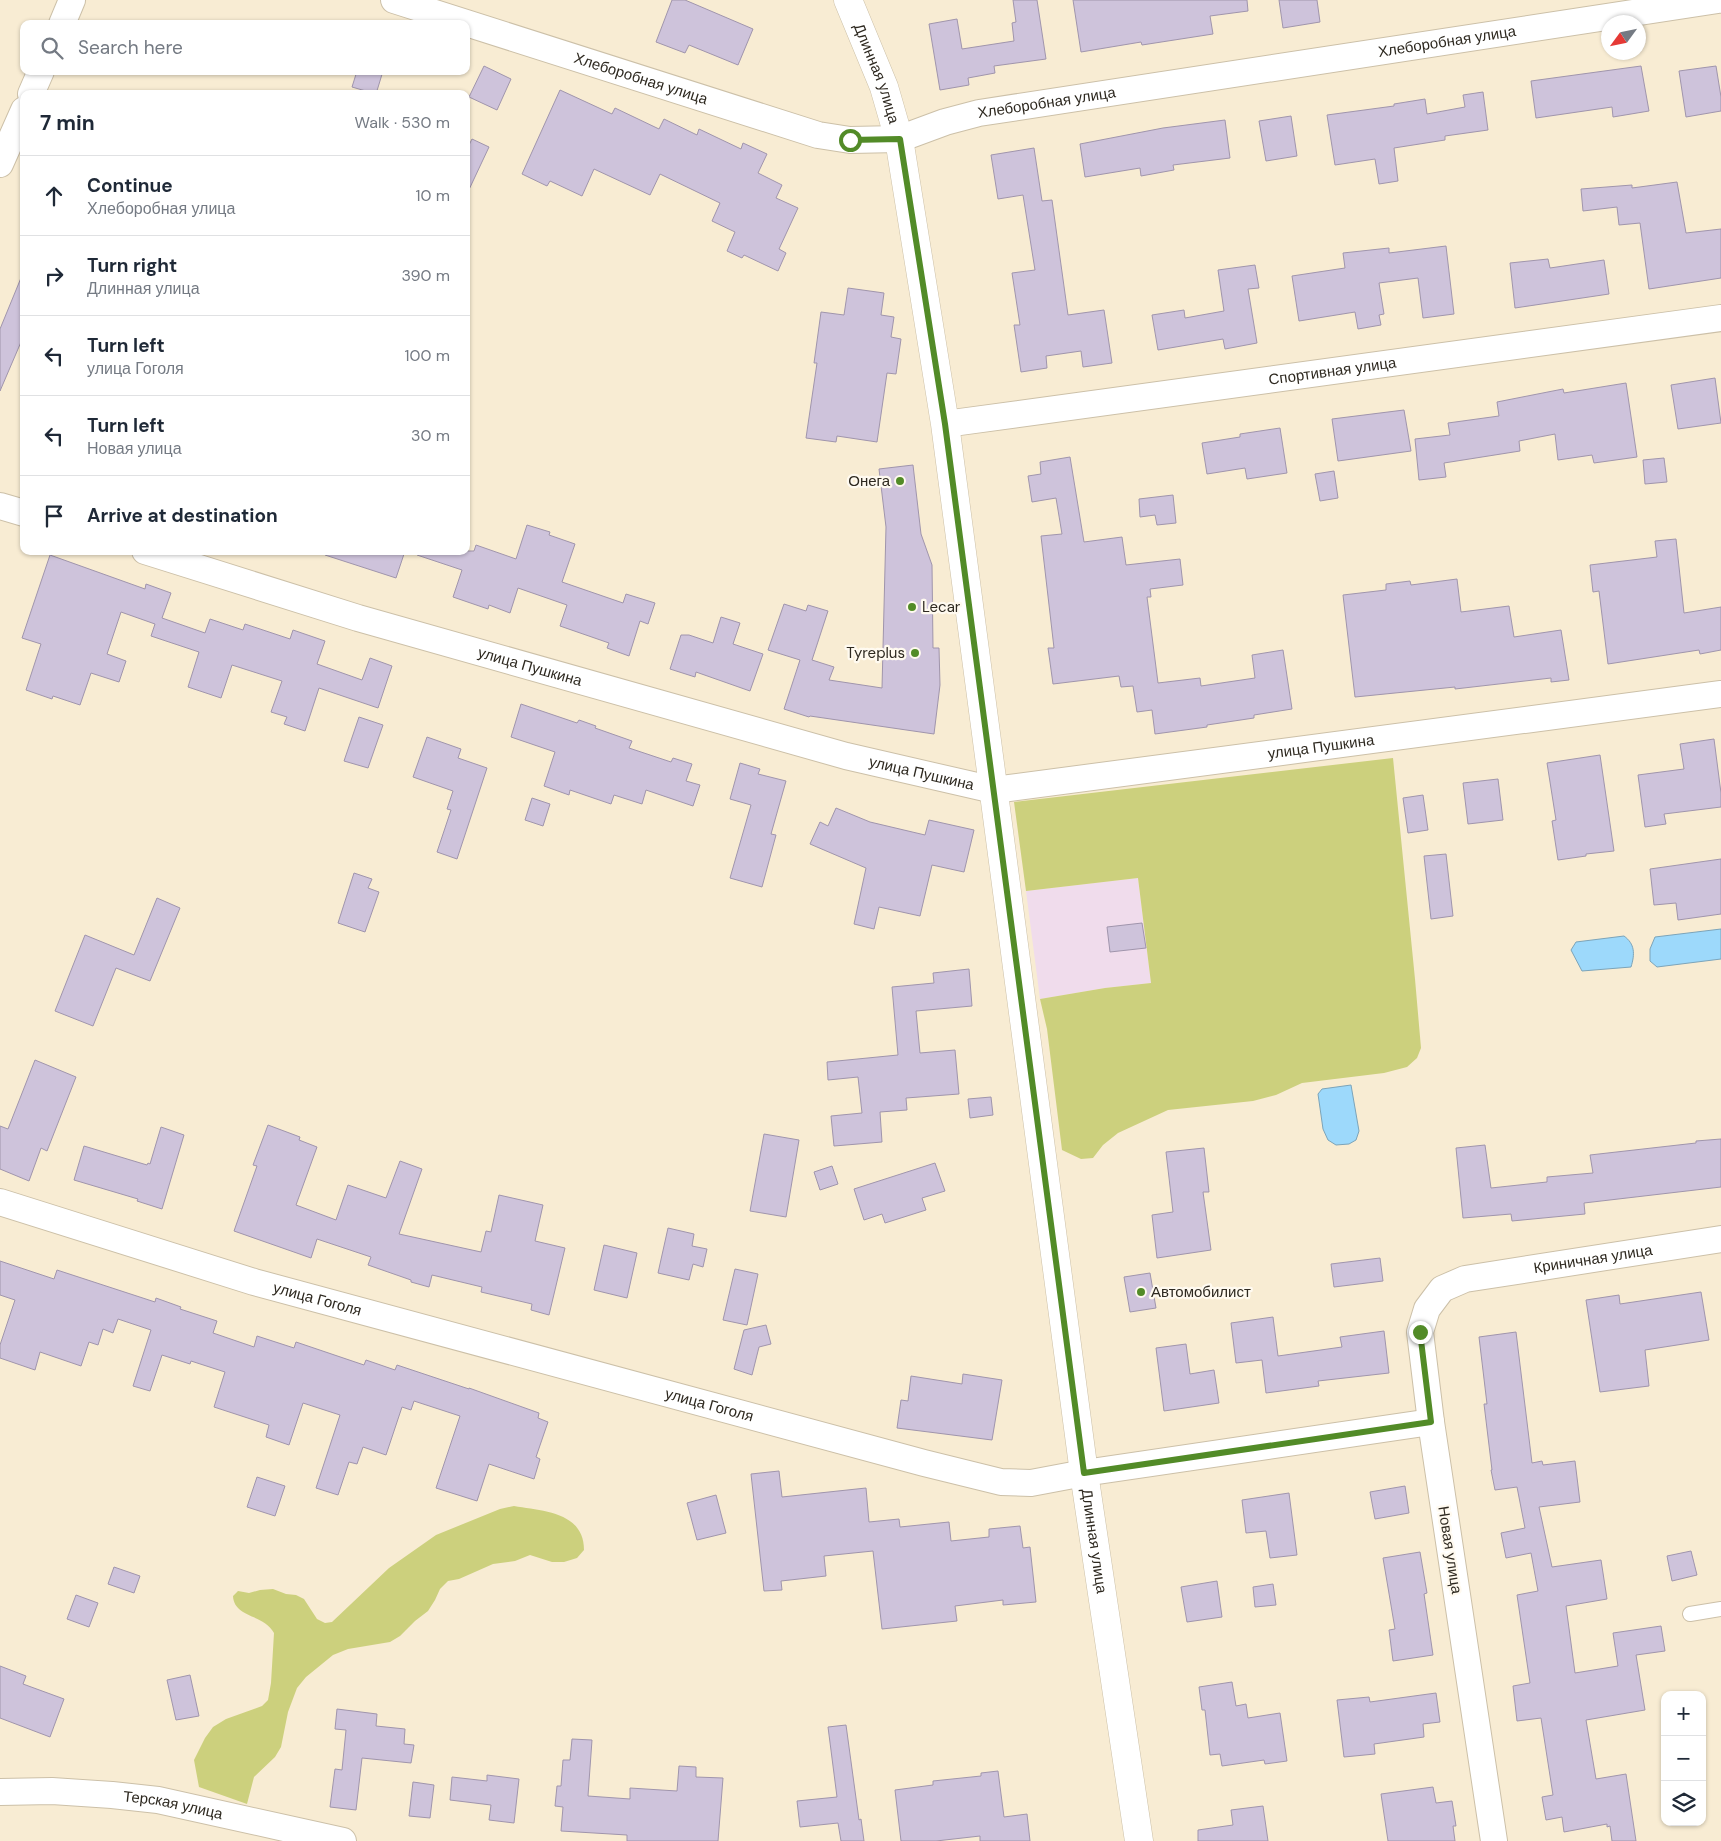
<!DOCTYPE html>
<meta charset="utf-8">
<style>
body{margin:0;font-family:"DM Sans",sans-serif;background:#f6f6f7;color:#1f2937}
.controls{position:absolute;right:15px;bottom:15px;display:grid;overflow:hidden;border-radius:10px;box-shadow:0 1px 4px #0004}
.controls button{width:45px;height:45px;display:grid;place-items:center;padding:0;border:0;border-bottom:1px solid #e0e1e3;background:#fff;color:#1f2937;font:25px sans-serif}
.compass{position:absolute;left:1601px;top:15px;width:45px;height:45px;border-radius:50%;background:#fff;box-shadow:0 1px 4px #0004;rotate:237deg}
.stop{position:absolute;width:15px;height:15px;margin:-11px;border:4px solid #528b27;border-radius:50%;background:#fff}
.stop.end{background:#528b27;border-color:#fff;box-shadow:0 1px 5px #0008}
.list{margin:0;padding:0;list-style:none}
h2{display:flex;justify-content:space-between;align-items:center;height:65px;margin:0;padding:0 20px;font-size:21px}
h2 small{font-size:16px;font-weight:400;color:#747a83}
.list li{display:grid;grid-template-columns:32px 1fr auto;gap:15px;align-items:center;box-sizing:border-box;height:80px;padding:0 20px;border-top:1px solid #e0e1e3}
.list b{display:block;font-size:19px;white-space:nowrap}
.list p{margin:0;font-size:16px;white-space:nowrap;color:#747a83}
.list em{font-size:16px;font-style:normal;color:#747a83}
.icon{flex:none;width:28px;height:28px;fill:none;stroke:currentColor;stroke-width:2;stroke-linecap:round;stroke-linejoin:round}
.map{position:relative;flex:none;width:1721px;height:1841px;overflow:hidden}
.search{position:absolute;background:#fff;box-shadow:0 1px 4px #0004;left:20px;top:20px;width:450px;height:55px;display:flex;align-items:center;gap:12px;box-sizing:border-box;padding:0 18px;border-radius:10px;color:#747a83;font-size:19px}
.panel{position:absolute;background:#fff;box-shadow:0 1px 4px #0004;left:20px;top:90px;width:450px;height:465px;border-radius:10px}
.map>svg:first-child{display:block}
.commercial{fill:#f0dcec}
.green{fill:#ccd07d}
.water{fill:#9dd9fb;stroke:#7ca4b9}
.building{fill:#cec3db;stroke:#a095ac}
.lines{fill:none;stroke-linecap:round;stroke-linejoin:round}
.service-casing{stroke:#ccc0a8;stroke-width:16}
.minor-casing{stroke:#ccc0a8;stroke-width:28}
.tertiary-casing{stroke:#ccc0a8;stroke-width:29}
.service{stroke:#fff;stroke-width:14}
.minor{stroke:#fff;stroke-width:26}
.tertiary{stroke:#fff;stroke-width:28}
.route{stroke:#528b27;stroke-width:6}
.poi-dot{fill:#528b27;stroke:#fffaf0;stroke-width:2}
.labels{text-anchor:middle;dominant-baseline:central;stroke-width:4.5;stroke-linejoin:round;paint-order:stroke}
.street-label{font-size:15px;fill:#2e2920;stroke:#fffaf0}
.poi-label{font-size:15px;fill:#2e2920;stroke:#fffaf0;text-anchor:end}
</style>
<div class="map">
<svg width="1721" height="1841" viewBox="0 0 1721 1841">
<rect width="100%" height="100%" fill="#f8ecd3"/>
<!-- commercial -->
<polygon class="commercial" points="1138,878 1151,983 1105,988 1040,999 1026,891"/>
<!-- green -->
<g class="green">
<polygon points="1393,758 1415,979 1421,1048 1417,1058 1407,1067 1384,1073 1302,1083 1276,1095 1253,1101 1168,1110 1118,1133 1103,1145 1093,1158 1081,1159 1062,1150 1047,1029 1040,999 1105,988 1151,983 1138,878 1026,891 1014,802"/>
<path d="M514,1506C543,1511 584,1512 584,1550L577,1558L564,1562H552L530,1555L515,1561L493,1564L459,1579L448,1581L440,1589L435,1600L428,1611L415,1621L400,1636L390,1642L348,1649L333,1655L306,1677L297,1688L288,1712L281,1747L275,1757L254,1777L247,1804L199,1787L194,1760L205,1738L213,1727L226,1719L262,1706L268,1700L271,1683L274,1633C264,1614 234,1618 233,1596L238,1591L249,1593L260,1590L273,1589L286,1594L296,1595L304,1599L317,1619L325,1623L332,1622L389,1568L436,1535L500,1509Z"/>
</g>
<!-- water -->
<g class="water">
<polygon points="1721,929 1721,959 1657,967 1650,961 1650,949 1655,937"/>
<path d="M1624,936C1635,944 1635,954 1631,967L1582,971L1571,950L1576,942Z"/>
<polygon points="1351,1085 1359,1131 1356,1140 1349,1144 1336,1145 1328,1140 1323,1129 1318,1094 1322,1089"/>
</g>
<!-- building -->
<g class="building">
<polygon points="672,0 685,0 753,29 738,65 689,45 685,53 656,42"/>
<polygon points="1013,0 1037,0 1046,59 994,66 995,73 968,78 969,85 940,90 929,24 957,19 962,49 1014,41 1012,23 1016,22"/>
<polygon points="1073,0 1247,0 1248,11 1210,16 1213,34 1142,45 1141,42 1081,52"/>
<polygon points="1279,0 1317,0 1320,22 1283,28"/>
<polygon points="484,66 511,79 497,110 469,97"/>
<polygon points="1641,66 1649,111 1613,117 1612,107 1536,118 1531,81"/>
<polygon points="1716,66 1721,97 1721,111 1686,117 1679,71"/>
<polygon points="357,71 383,71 376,94 352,87"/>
<polygon points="560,90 612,114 615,108 659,129 664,119 697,135 699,129 741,149 743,143 767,154 758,173 782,185 776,198 798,208 779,249 786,253 778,271 744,255 742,258 727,251 735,232 712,221 720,203 660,174 650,195 594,169 582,196 550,181 547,186 522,174"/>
<polygon points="1483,92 1488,130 1445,136 1445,140 1394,148 1398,181 1379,184 1375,159 1335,165 1327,115 1394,106 1394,104 1425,99 1427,114 1465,107 1463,95"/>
<polygon points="1291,116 1297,156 1266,161 1259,121"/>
<polygon points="1225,120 1230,158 1173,165 1174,170 1141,176 1140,168 1085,177 1080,144 1163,128"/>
<polygon points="472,139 489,147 466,196 466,151"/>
<polygon points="1034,148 1042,201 1052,200 1068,315 1104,310 1112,363 1083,367 1081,351 1046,356 1047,368 1021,372 1014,325 1020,325 1012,273 1035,270 1023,195 998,199 991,155"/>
<polygon points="1677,182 1686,233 1721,229 1721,278 1649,289 1640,223 1619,225 1617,207 1583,211 1581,189 1632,185 1632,188"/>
<polygon points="1446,246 1454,314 1423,318 1418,278 1379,283 1384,314 1379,315 1381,325 1358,329 1355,312 1299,321 1292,276 1345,268 1343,253 1389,248 1389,253"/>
<polygon points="1548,259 1550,268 1604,260 1609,294 1515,308 1510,263"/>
<polygon points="1255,265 1259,288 1248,289 1257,343 1225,349 1223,339 1158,350 1152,315 1184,310 1185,318 1224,311 1218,270"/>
<polygon points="23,273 24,335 0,391 0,329"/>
<polygon points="848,288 884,293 881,315 894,317 891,337 901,339 896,374 887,373 877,442 837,436 836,442 806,438 817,363 814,363 821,312 844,315"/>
<polygon points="1715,378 1721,423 1678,429 1671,385"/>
<polygon points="1626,383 1637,457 1594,463 1592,455 1558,460 1555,434 1519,441 1520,451 1444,463 1446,477 1419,480 1415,439 1450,435 1448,423 1499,416 1497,402 1563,389 1564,393"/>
<polygon points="1404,410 1411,451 1338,461 1332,419"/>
<polygon points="1280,428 1287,473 1247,479 1245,468 1207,474 1202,443 1240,437 1240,434"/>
<polygon points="1070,457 1084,542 1122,537 1126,565 1180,559 1183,585 1150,589 1151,597 1147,597 1158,683 1200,678 1201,686 1255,678 1252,655 1283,650 1292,709 1254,715 1254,718 1207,725 1207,727 1155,734 1152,710 1137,712 1133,686 1121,687 1119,676 1053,684 1048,648 1054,648 1041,536 1062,534 1056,498 1032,502 1028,476 1041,474 1040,462"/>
<polygon points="1664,458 1667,482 1645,484 1643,460"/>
<polygon points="913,465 921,534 932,565 933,648 939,648 940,685 934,734 810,716 809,717 784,709 800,660 768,650 784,604 806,611 808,605 828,611 812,660 834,667 829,680 882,688 886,527 879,469"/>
<polygon points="1334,471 1338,498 1320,501 1315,474"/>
<polygon points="1173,495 1176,523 1157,525 1155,515 1140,517 1139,499"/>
<polygon points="527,525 550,532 549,535 575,544 562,582 623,603 626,594 655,603 648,624 640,621 629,656 607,648 609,643 560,626 567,605 518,588 510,613 489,605 488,609 453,597 462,570 417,555 417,551 474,551 476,545 516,559"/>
<polygon points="1676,539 1684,613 1721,607 1721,650 1700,654 1699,650 1608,664 1599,591 1593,592 1590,565 1657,557 1655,541"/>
<polygon points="326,551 405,551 396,578 325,555"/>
<polygon points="50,555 145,589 146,584 171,593 162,618 205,633 210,619 243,630 245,624 290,639 293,630 325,641 317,664 362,680 370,658 392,666 378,708 319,688 305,731 284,724 287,717 271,712 282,681 232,665 221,698 188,687 199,652 151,636 155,624 121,612 107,654 126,661 119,682 91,673 80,705 53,696 52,699 26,690 41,644 22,638"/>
<polygon points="1457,579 1461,612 1509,606 1514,637 1561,630 1569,680 1551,682 1551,678 1455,689 1455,687 1355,697 1343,595 1386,590 1386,584 1410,581 1411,585"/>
<polygon points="721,617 740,623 733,644 763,654 750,691 696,672 695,677 670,669 681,635 689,635 713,643"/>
<polygon points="521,704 577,723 579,720 596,726 595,728 632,741 629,748 671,762 673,758 692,764 686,781 700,785 693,806 646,790 642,804 614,795 611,804 570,790 569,795 544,786 555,752 511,737"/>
<polygon points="359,717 383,725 368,768 344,761"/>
<polygon points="427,737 461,749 458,758 487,768 457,859 437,852 451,810 447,809 453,791 413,777"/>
<polygon points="1714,739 1721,793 1721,807 1664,814 1666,824 1645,827 1638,775 1684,769 1680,744"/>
<polygon points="1600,755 1614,851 1586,854 1586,856 1558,860 1552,821 1556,820 1547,763"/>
<polygon points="740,763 760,769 758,774 786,781 771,834 776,835 762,887 730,878 751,805 730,799"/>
<polygon points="1498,779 1503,820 1468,824 1463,783"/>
<polygon points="1423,795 1428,830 1408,833 1403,798"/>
<polygon points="532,798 550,804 543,826 525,820"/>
<polygon points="836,808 870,822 925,835 929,820 974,830 964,872 932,865 920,916 879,907 874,929 854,924 866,868 810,844 820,822 828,826"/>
<polygon points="1446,854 1453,916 1431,919 1424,856"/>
<polygon points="1721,859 1721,914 1678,920 1676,903 1654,905 1650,869"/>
<polygon points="354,873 372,879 368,888 379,892 365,932 338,923"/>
<polygon points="157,898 180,908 150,981 116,968 93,1026 55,1011 85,935 134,955"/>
<polygon points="1142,923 1146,948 1110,952 1107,927"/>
<polygon points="969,969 972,1006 916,1011 920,1053 955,1050 959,1094 906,1098 907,1110 880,1112 882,1142 834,1146 831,1116 862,1113 858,1077 828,1080 827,1062 898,1055 892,987 934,983 933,973"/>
<polygon points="35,1060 76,1077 47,1151 41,1148 29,1181 0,1169 0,1126 8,1129"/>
<polygon points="991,1097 993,1115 970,1118 968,1099"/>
<polygon points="268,1125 300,1137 299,1140 317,1147 296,1205 336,1220 348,1185 386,1198 400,1161 422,1169 399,1234 481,1252 486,1231 491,1232 499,1195 543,1205 535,1241 565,1248 549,1315 531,1310 532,1304 481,1292 482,1287 432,1275 429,1287 411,1282 411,1280 368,1265 371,1257 317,1239 311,1258 234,1231 257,1166 253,1165"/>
<polygon points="161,1127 184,1135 162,1209 137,1201 138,1199 74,1180 84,1146 147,1165 148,1163 150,1164"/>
<polygon points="764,1134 799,1140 786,1217 750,1211"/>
<polygon points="1721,1139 1721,1187 1584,1203 1585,1214 1512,1221 1511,1214 1463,1218 1456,1148 1485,1145 1491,1188 1547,1182 1547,1177 1593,1173 1590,1155 1696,1143 1696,1141"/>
<polygon points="1204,1148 1209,1192 1203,1192 1211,1250 1157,1258 1152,1215 1173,1212 1166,1152"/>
<polygon points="935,1163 945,1191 922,1198 926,1210 885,1223 882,1214 864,1220 854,1189"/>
<polygon points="832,1166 838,1184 820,1190 814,1172"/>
<polygon points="668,1228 694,1234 692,1246 707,1249 703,1267 693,1264 689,1280 658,1273"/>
<polygon points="604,1245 637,1253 627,1298 594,1290"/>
<polygon points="1380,1258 1383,1281 1334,1287 1331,1264"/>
<polygon points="0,1261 54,1279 57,1270 155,1302 156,1298 181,1307 180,1309 217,1321 213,1333 254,1347 257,1336 294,1348 296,1342 364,1365 366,1360 395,1370 397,1365 469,1389 469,1388 539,1413 538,1418 548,1422 536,1457 540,1459 534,1479 489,1464 477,1501 436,1488 460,1416 414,1401 411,1410 402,1407 386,1455 363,1447 357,1464 349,1462 338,1495 316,1488 340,1415 303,1403 289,1445 266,1437 269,1425 214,1407 225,1372 191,1361 190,1364 162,1355 150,1391 133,1386 151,1330 118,1319 113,1333 103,1329 98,1345 89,1342 81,1366 40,1352 35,1370 0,1358 0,1345 15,1300 0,1295"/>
<polygon points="735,1269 758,1274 747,1325 723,1320"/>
<polygon points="1150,1273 1156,1308 1130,1312 1124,1277"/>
<polygon points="1701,1292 1709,1340 1645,1350 1649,1386 1600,1392 1586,1300 1619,1295 1620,1304"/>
<polygon points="1273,1317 1278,1356 1342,1347 1340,1337 1384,1331 1389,1373 1318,1381 1319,1386 1266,1393 1262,1360 1236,1363 1231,1323"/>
<polygon points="766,1325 771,1344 759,1347 752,1375 734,1369 744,1330"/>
<polygon points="1516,1332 1532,1463 1542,1461 1543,1465 1575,1461 1580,1502 1539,1507 1552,1567 1601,1560 1607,1599 1566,1606 1575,1673 1618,1666 1613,1633 1661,1626 1665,1651 1636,1655 1645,1710 1586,1720 1596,1779 1626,1774 1636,1841 1612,1841 1610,1826 1607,1827 1607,1824 1564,1832 1562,1817 1546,1820 1542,1797 1553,1795 1541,1718 1517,1721 1513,1686 1530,1683 1517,1595 1538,1591 1531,1553 1506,1558 1501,1533 1525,1528 1517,1487 1495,1490 1491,1470 1492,1470 1484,1404 1487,1404 1479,1337"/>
<polygon points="1186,1344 1190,1374 1214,1370 1219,1403 1164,1411 1156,1348"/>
<polygon points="963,1374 1002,1380 992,1440 897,1428 901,1400 908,1401 911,1376 962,1384"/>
<polygon points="779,1471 782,1497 866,1488 869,1522 899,1519 900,1527 949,1522 951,1541 989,1537 989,1529 1020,1526 1023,1548 1030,1547 1036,1602 1003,1605 1003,1600 955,1606 957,1621 882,1629 873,1551 824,1556 826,1576 781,1581 782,1590 764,1591 751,1474"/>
<polygon points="257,1477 285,1486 275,1516 247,1507"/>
<polygon points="1405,1486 1409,1513 1375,1519 1370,1492"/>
<polygon points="1289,1493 1297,1555 1270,1558 1266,1531 1246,1533 1242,1500"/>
<polygon points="716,1495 726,1533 697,1540 687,1503"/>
<polygon points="1691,1551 1697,1575 1672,1581 1667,1556"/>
<polygon points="1420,1552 1427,1593 1424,1594 1433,1655 1393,1661 1389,1630 1395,1629 1383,1558"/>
<polygon points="114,1567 140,1576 134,1593 108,1584"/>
<polygon points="1217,1581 1222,1617 1187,1622 1181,1587"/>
<polygon points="1273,1584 1276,1605 1255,1607 1253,1587"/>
<polygon points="76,1595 98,1603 89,1627 67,1619"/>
<polygon points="0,1666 26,1676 23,1684 64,1699 50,1737 0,1718"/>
<polygon points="190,1675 199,1716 176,1720 167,1680"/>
<polygon points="1232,1682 1236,1706 1246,1704 1248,1718 1280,1713 1287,1761 1265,1764 1264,1760 1222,1766 1220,1754 1210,1755 1205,1710 1202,1710 1199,1687"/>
<polygon points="1436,1693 1440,1722 1423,1724 1424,1737 1374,1744 1375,1754 1344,1757 1337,1700 1369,1697 1370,1702"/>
<polygon points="337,1709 377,1714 376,1726 405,1729 404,1744 414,1745 411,1763 362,1758 356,1810 330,1807 335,1769 342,1770 346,1730 335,1729"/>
<polygon points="846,1725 859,1820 861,1819 864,1841 841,1841 838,1823 800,1827 797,1801 837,1797 828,1727"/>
<polygon points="572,1739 592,1740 588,1796 630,1799 630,1788 677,1791 679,1766 696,1767 696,1777 723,1778 718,1841 627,1841 627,1835 561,1831 563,1807 555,1806 557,1786 561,1786 563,1760 570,1760"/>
<polygon points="998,1771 1004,1817 1027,1814 1030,1841 980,1841 980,1836 936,1841 901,1841 895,1790 933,1785 933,1781 981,1776 981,1773"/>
<polygon points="487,1775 519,1779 514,1823 489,1820 491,1805 450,1800 452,1777 487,1781"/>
<polygon points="413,1782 434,1785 430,1818 409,1816"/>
<polygon points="1433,1787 1436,1803 1452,1801 1456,1826 1453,1826 1455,1841 1388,1841 1381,1794"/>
<polygon points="1263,1806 1268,1841 1198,1841 1198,1830 1233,1825 1231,1810"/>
</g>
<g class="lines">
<defs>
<polyline id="service" points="1690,1614 1721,1609"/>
<g id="minor">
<path id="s1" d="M394,0L818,135L850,140L899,139L945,122L979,113L1718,0"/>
<polyline points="62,24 72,0"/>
<polyline points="31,94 41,71"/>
<polyline points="0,164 24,110"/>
<path id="s2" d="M945,424L1721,318"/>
<polyline points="0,506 24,513"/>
<path id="s3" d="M145,551L358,618L846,756L994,790L1721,694"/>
<path id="s4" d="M0,1202L254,1282L924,1463L1001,1482L1031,1483L1084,1473L1431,1422"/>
<path id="s5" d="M0,1792L52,1791L112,1795L158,1800L343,1841"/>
<path id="s6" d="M1494,1841L1431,1422L1420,1332L1427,1309L1442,1289L1465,1279L1721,1239"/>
</g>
<g id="tertiary">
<path id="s7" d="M848,0L884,87L899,139L945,424L1084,1473L1139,1841"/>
</g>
</defs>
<!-- service casing -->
<use href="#service" class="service-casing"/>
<!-- minor casing -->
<use href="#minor" class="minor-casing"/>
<!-- tertiary casing -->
<use href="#tertiary" class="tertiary-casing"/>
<!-- service -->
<use href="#service" class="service"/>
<!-- minor -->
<use href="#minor" class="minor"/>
<!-- tertiary -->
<use href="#tertiary" class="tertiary"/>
</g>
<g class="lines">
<!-- route -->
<polyline class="route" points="850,140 900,139 945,424 1084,1473 1431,1422 1420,1332"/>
</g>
<!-- markers -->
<g class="poi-dot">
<circle cx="900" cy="481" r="5"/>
<circle cx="912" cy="607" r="5"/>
<circle cx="915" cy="653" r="5"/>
<circle cx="1141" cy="1292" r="5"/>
</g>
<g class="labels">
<!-- street labels -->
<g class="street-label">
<text stroke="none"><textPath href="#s1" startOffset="1084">Хлеборобная улица</textPath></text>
<text stroke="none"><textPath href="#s7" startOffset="79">Длинная улица</textPath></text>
<text stroke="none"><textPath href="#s1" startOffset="259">Хлеборобная улица</textPath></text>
<text stroke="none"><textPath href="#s1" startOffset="679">Хлеборобная улица</textPath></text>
<text stroke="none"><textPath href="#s2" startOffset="391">Спортивная улица</textPath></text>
<text stroke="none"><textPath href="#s3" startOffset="402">улица Пушкина</textPath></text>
<text stroke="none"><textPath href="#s3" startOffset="1212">улица Пушкина</textPath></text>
<text stroke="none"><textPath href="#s3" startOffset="808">улица Пушкина</textPath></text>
<text stroke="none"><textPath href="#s6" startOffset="718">Криничная улица</textPath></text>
<text stroke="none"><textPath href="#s4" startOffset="332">улица Гоголя</textPath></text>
<text stroke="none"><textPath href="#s4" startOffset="738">улица Гоголя</textPath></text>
<text stroke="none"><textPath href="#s7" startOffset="1564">Длинная улица</textPath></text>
<text transform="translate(1450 1550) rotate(81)">Новая улица</text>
<text stroke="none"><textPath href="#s5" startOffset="174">Терская улица</textPath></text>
</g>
<!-- poi labels -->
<g class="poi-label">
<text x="890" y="481">Онега</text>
<text x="922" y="607" text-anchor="start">Lecar</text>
<text x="905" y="653">Tyreplus</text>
<text x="1151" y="1292" text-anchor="start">Автомобилист</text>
</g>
</g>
</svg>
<div class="controls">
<button>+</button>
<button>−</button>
<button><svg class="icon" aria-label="layers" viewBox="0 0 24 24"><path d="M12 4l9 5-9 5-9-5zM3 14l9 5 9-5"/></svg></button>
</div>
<svg class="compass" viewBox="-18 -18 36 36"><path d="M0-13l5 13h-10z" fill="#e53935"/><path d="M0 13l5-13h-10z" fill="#747a83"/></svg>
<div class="stop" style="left:850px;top:140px"></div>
<div class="stop end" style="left:1420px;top:1332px"></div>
<div class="search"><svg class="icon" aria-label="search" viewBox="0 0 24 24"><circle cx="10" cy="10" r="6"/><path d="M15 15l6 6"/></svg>Search here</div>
<section class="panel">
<h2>7 min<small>Walk · 530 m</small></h2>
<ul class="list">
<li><svg class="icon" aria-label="ahead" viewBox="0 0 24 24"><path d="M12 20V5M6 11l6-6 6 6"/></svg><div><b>Continue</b><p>Хлеборобная улица</p></div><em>10 m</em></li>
<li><svg class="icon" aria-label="right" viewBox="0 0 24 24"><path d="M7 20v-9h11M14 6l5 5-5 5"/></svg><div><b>Turn right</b><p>Длинная улица</p></div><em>390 m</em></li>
<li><svg class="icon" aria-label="left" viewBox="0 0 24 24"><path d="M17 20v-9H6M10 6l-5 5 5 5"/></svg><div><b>Turn left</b><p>улица Гоголя</p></div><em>100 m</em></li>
<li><svg class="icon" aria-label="left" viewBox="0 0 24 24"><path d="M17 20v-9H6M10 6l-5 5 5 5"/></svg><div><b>Turn left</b><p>Новая улица</p></div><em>30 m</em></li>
<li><svg class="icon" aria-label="arrive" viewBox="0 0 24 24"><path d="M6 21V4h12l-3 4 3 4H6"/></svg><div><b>Arrive at destination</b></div></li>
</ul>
</section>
</div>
